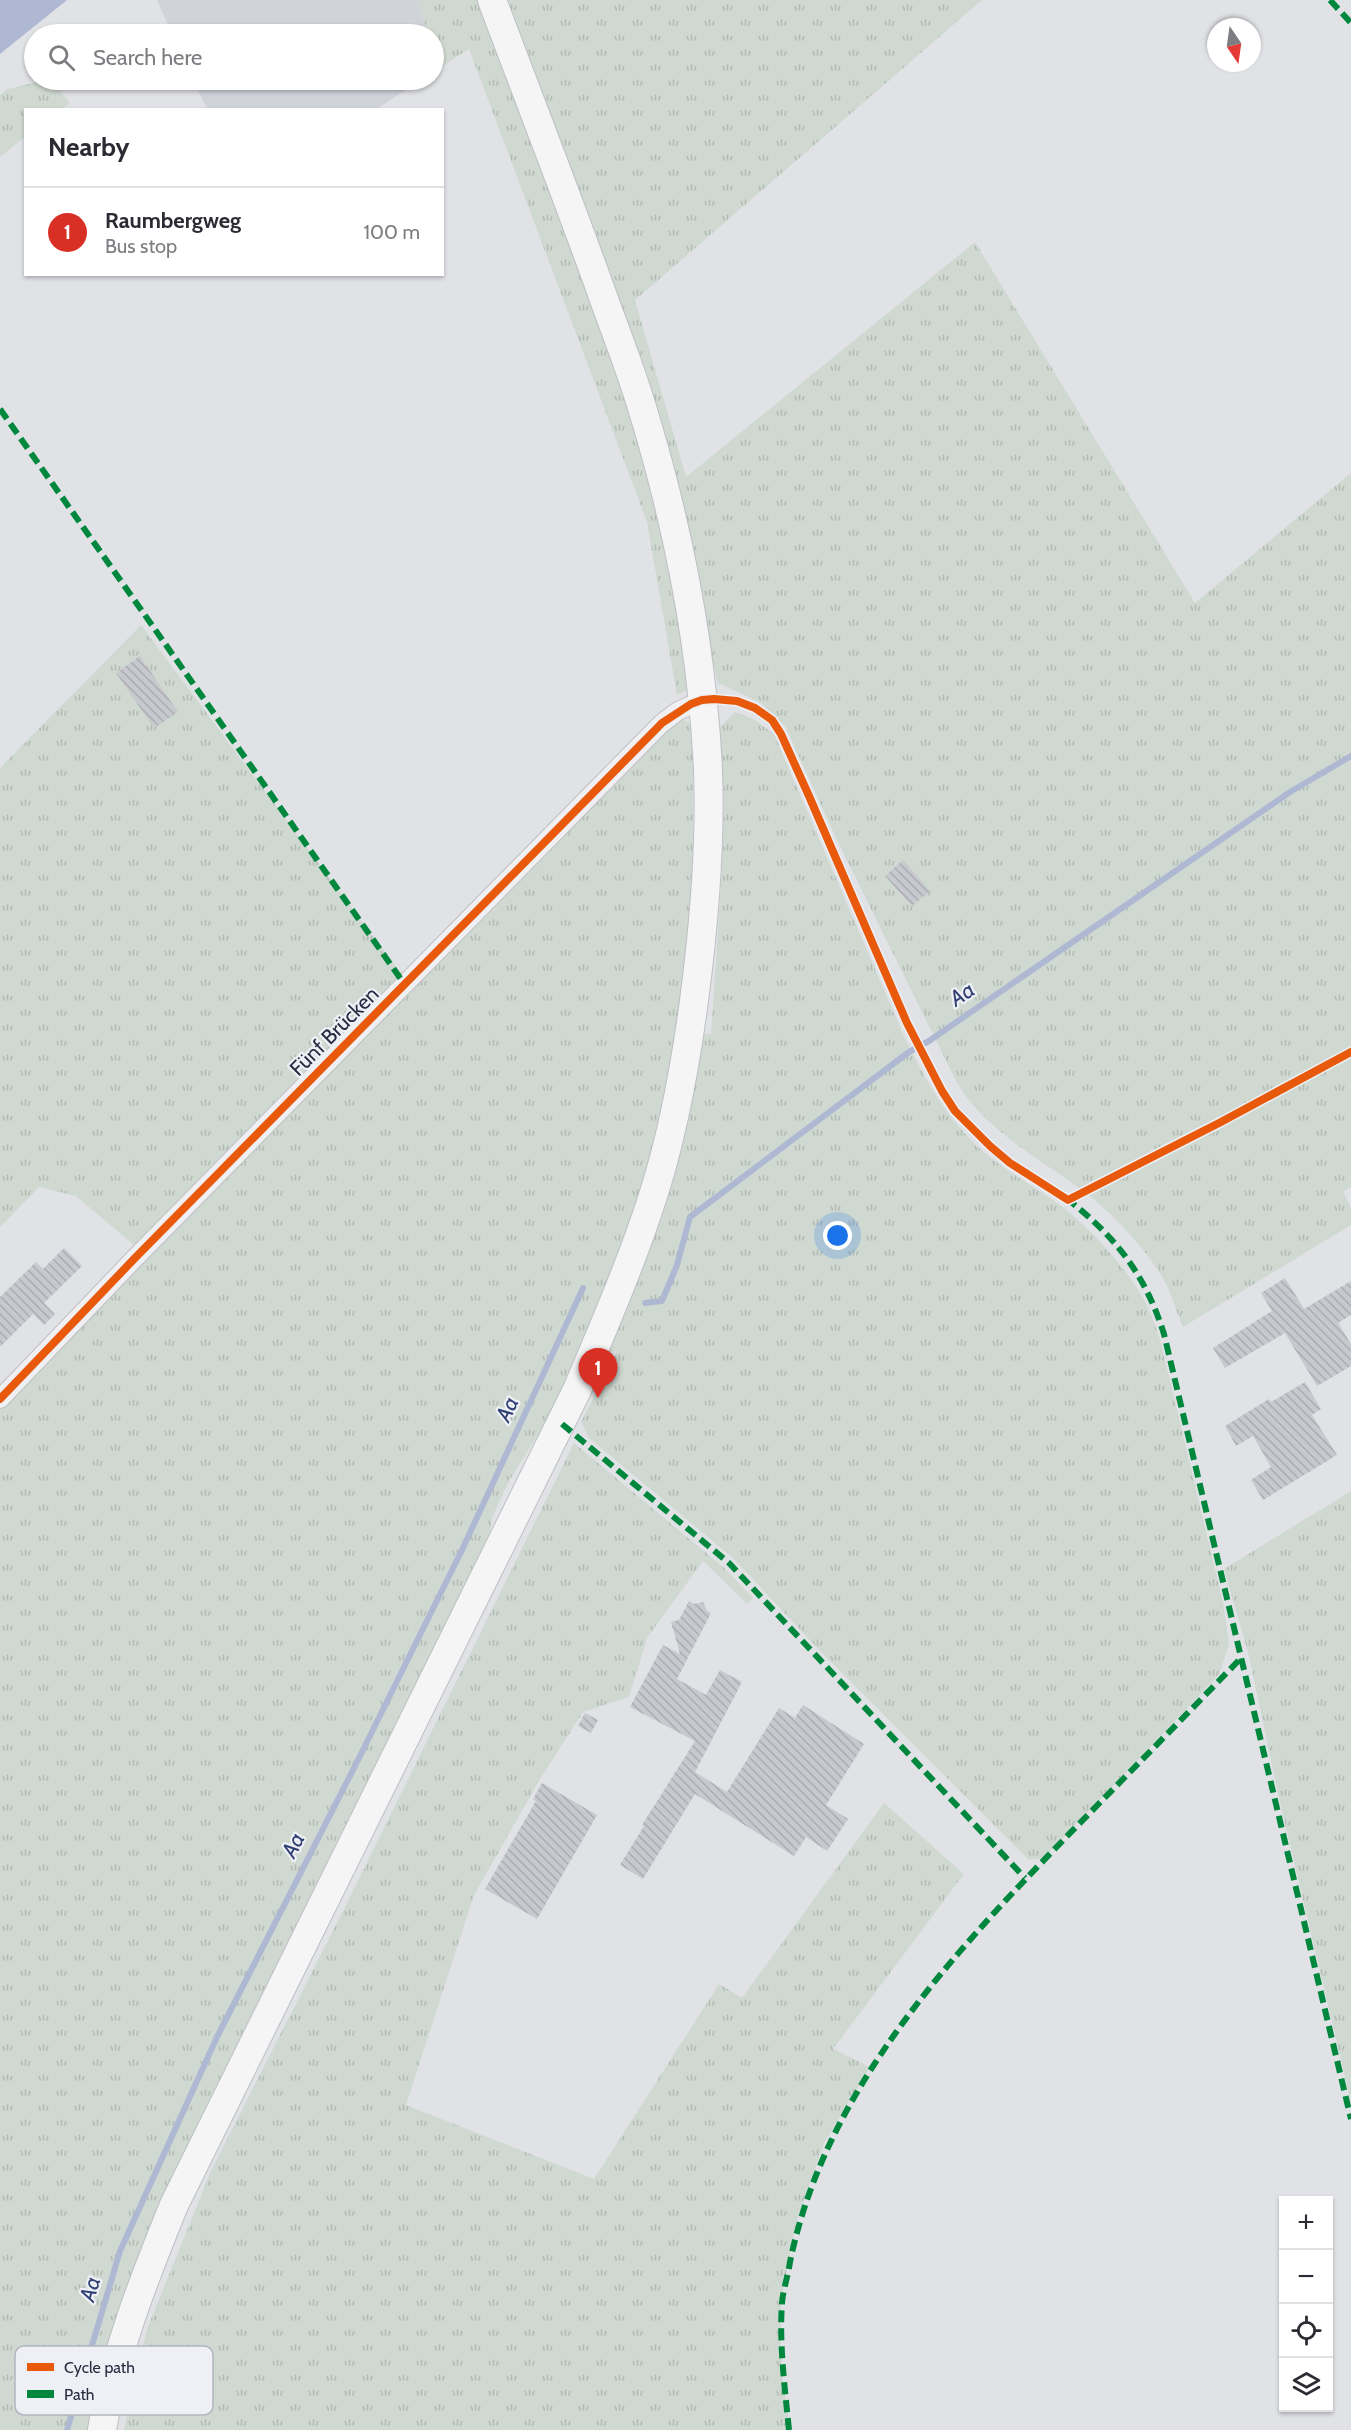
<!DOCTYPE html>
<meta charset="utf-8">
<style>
body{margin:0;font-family:Cabin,sans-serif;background:#f2f2f3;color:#2b2b33}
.controls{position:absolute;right:18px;bottom:18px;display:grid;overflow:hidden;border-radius:0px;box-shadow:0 2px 4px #0004}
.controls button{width:54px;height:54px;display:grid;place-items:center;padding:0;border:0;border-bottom:2px solid #e1e1e2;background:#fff;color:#2b2b33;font:30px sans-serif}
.compass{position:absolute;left:1207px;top:18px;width:54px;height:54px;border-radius:50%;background:#fff;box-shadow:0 2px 4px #0004;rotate:167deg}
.you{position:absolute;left:838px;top:1236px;width:21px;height:21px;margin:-15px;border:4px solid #fff;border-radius:50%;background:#1a73e8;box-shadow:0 0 0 9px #1a73e833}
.badge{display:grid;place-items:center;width:39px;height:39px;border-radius:50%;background:#d93025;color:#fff;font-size:20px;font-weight:700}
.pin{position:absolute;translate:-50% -50px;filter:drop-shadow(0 2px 3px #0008)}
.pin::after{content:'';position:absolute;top:32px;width:21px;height:18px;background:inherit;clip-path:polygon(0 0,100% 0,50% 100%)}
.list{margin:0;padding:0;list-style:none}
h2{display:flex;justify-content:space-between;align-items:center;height:78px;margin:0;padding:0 24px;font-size:26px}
h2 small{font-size:20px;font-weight:400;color:#7c7c81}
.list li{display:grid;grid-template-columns:39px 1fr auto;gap:18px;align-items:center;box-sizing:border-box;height:90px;padding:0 24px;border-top:2px solid #e1e1e2}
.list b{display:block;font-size:22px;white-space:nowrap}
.list p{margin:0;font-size:20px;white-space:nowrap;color:#7c7c81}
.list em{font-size:20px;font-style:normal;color:#7c7c81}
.icon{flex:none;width:33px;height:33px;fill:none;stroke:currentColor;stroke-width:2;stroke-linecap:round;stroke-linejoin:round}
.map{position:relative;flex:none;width:1351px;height:2430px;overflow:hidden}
.search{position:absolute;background:#fff;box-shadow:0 2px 4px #0004;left:24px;top:24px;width:420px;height:66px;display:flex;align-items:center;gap:15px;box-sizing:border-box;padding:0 21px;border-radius:33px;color:#7c7c81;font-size:22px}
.panel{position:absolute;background:#fff;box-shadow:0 2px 4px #0004;left:24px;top:108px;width:420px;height:168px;border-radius:0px}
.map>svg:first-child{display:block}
.built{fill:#d1d3db}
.grass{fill:url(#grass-tufts)}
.water{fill:#afb8d2}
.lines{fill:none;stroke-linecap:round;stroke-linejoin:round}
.stream{stroke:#afb8d2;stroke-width:6}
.building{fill:url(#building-back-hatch)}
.minor-casing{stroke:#bebfc4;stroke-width:20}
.primary-casing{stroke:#bdbfc4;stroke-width:30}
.minor{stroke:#f0f0f3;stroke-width:18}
.primary{stroke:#f5f5f6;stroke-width:28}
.quiet{stroke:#00873e;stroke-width:6;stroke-dasharray:12 6;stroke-linecap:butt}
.cycleway-casing{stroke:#eef0f6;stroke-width:11}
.cycleway{stroke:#e8590c;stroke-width:8}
.labels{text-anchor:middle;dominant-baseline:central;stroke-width:4.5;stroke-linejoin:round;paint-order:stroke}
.street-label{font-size:21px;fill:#272b40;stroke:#eef0f6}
.water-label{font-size:22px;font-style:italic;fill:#314174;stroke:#eef0f6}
.key{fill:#eef0f6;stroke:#b2b5bf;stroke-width:1.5}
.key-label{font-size:16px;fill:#272b40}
</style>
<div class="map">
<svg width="1351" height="2430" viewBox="0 0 1351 2430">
<defs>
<pattern id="grass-tufts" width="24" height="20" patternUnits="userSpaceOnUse" patternTransform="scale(1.5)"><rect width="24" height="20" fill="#cfd9d1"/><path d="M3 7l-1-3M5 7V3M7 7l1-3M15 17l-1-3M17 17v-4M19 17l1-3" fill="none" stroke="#b2bab4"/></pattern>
<pattern id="building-back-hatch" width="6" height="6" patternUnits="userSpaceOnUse" patternTransform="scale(1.5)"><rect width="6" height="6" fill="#c8c9ce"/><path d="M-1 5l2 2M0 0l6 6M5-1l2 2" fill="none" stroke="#acadb2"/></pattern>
</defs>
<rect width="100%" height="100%" fill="#e1e2e6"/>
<!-- built -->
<g class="built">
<polygon points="157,0 417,0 428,34 172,34"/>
<polygon points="193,80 421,80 375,110 207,109"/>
</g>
<!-- grass -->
<g class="grass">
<polygon points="417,0 478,0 621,383 655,495 680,623 687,690 677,695 647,522 469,49 439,68 434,50 434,34 428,34"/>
<path d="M505,0H982L635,300L686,477L975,242L1195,603L1351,473V1187L1343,1192L1351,1208V1225L1183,1327C1176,1312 1172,1294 1164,1280C1148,1252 1116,1217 1091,1197C1044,1160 987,1134 956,1081L836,838L785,726L761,703L718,683L711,657L693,546L647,373Z"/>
<polygon points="45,80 51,80 70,103 61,109 26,110 25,137 0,157 0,95 8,89"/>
<path d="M141,625L399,971L415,982L679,717L693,725V922L679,1036L711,1034L722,872L724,794L718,729L735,712L755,720L774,734L903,1034C923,1075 943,1112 975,1144C1002,1170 1035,1186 1064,1208C1096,1234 1124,1266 1145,1301C1151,1312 1155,1327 1160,1339L1223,1602L1229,1644L1219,1675L1044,1858L1029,1860L821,1652L733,1558L589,1438L581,1422L617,1351L581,1355L563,1395L509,1481L492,1518L486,1560L245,2037L94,2430H0V1410L23,1383L183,1214L134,1245L76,1196L39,1187L0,1227V768Z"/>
<polygon points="574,1443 723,1567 753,1598 747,1604 703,1561 647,1638 629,1697 583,1712 540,1779 474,1895 406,2105 594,2179 719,1984 742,1998 884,1803 964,1874 833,2049 870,2067 824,2143 796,2223 781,2301 781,2366 790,2430 124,2430 147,2329 211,2171 343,1911"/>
<polygon points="1351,1491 1351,2102 1278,1794 1249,1656 1224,1569"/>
</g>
<!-- water -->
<polygon class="water" points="0,0 67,0 0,54"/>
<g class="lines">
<!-- stream -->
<g class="stream">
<polyline points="645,1303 662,1301 677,1265 690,1217 909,1052 929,1041 1290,792 1351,756"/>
<polyline points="67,2430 120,2251 217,2037 355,1766 462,1550 583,1288"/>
</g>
</g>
<!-- building -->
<g class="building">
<polygon points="140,656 178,712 154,728 116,673"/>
<polygon points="903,860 930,891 912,906 885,876"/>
<polygon points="64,1248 82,1266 44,1303 55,1314 44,1325 33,1314 0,1347 0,1297 36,1262 43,1269"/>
<polygon points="1285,1278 1304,1309 1351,1281 1351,1315 1338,1323 1351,1344 1351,1366 1317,1386 1285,1333 1225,1368 1213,1348 1272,1311 1261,1293"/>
<polygon points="1305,1382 1321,1409 1312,1415 1337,1455 1263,1500 1251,1480 1271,1467 1253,1436 1236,1446 1225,1426 1269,1399 1271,1402"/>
<polygon points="689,1601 694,1604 703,1602 707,1611 711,1613 677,1679 706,1695 720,1670 742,1682 695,1772 727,1792 779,1708 795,1718 803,1705 864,1744 826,1805 848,1819 827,1851 806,1837 794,1856 695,1794 643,1879 620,1865 644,1826 642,1825 695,1741 630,1707 663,1645 680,1654 671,1622 679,1620"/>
<polygon points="585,1713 598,1720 591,1733 578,1726"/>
<polygon points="542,1783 597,1815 537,1919 485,1889 536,1801 533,1799"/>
</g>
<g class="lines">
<defs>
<polyline id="minor" points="0,1399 135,1258 662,723 678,711 702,700"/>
<path id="primary" d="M102,2430C115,2352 144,2279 174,2205L578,1388C604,1326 631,1264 652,1199C673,1135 685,1068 694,1001C704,925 711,848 708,770C702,645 677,520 640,401C630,369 618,337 606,305C570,203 530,102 492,0"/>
</defs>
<!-- minor casing -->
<use href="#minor" class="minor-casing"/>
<!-- primary casing -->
<use href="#primary" class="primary-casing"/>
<!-- minor -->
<use href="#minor" class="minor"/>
<!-- primary -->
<use href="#primary" class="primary"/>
<!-- quiet -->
<g class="quiet">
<polyline points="1330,0 1351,23"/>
<polyline points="0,409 405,985"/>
<path d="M1066,1198C1116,1237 1145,1274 1164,1334L1351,2119"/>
<polyline points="562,1424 729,1563 1025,1878"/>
<path d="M789,2430C785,2389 779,2345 782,2303C783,2290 788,2276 790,2262C826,2086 956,1950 1077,1826C1132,1770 1187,1714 1241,1658"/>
</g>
<defs>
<polyline id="cycleway" points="0,1399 135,1258 662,723 691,704 702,700 714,699 737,701 755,708 772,720 781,734 809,796 907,1023 942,1091 955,1111 990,1146 1010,1163 1068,1200 1221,1122 1351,1052"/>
</defs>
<!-- cycleway casing -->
<use href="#cycleway" class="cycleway-casing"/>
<!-- cycleway -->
<use href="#cycleway" class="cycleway"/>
</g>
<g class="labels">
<!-- street labels -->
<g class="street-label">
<text transform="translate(334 1031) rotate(-45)">Fünf Brücken</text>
</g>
<!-- water labels -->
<g class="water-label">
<text transform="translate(962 994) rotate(-34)">Aa</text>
<text transform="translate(507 1409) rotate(-65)">Aa</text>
<text transform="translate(293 1845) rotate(-63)">Aa</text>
<text transform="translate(90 2289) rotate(-74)">Aa</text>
</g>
</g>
<!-- legend -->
<rect x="15" y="2346" width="198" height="69" rx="9" class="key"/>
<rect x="27" y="2363" width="27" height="8" fill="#e8590c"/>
<rect x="27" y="2390" width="27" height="8" fill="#00873e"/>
<g class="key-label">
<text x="64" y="2373">Cycle path</text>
<text x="64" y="2400">Path</text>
</g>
</svg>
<div class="controls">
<button>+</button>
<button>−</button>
<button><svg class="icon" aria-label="locate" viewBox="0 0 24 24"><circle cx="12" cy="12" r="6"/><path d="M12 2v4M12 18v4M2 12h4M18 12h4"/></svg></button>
<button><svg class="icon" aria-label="layers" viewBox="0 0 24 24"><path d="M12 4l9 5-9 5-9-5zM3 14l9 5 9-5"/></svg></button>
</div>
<svg class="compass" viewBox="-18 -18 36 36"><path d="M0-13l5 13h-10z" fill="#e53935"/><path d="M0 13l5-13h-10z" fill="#7c7c81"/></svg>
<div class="you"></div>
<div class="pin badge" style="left:598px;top:1398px">1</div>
<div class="search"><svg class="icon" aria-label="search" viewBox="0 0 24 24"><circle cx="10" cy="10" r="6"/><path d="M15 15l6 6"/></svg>Search here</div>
<section class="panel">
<h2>Nearby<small></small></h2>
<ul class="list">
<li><span class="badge">1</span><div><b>Raumbergweg</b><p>Bus stop</p></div><em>100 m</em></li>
</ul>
</section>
</div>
